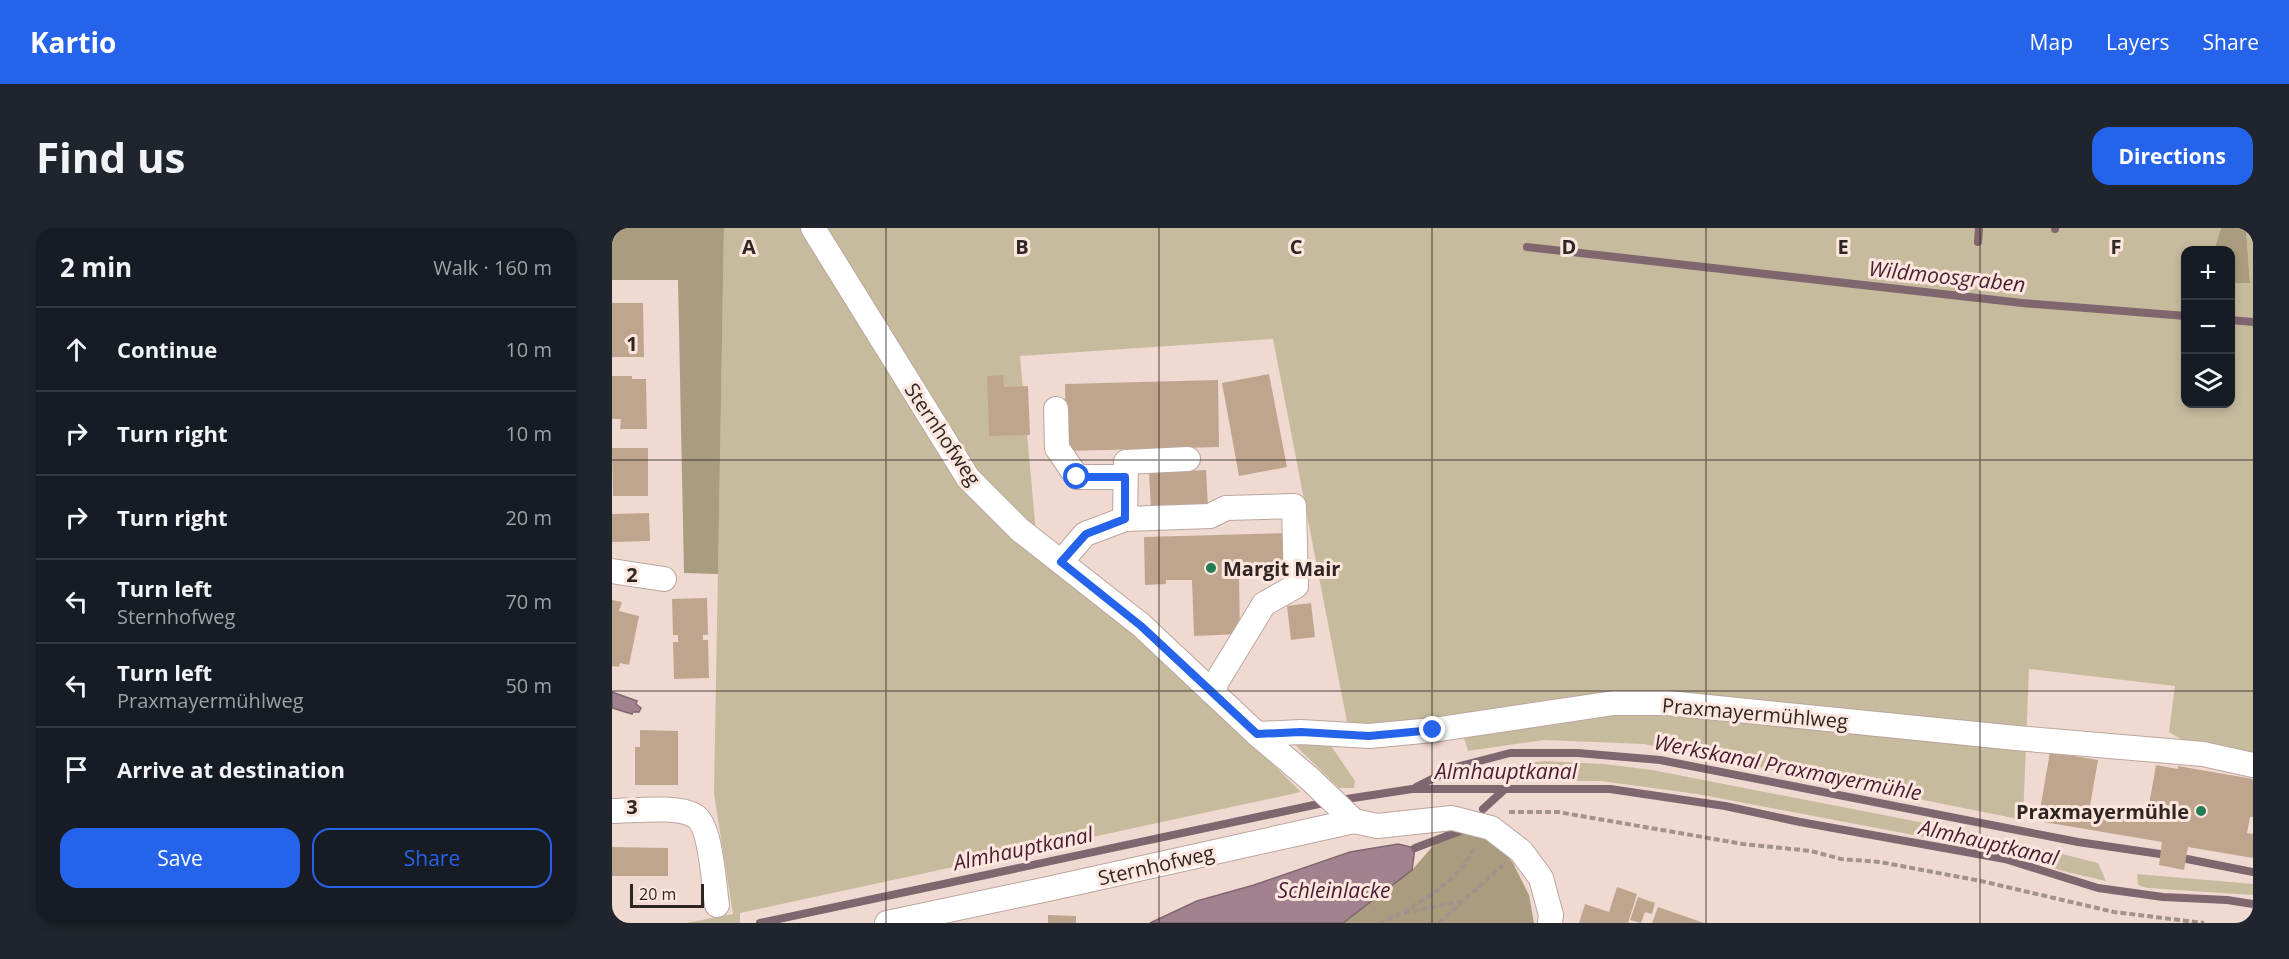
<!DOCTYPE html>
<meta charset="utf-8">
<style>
body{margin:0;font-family:"Open Sans",sans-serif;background:#20242c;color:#f1f3f6}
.controls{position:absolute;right:18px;top:18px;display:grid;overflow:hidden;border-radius:12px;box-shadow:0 3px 9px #0003}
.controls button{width:54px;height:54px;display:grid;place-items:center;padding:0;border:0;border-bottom:2px solid #363941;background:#171b24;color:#f1f3f6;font:30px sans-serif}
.scale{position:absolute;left:18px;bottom:15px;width:74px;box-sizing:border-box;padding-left:6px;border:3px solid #2f2623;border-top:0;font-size:16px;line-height:21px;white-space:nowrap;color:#2f2623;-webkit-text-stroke:4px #fde6de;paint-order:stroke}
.stop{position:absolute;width:18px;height:18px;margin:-14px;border:4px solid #2563eb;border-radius:50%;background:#fff}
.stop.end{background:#2563eb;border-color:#fff;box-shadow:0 2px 6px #0008}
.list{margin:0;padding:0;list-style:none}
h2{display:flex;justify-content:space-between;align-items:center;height:78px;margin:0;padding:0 24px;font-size:26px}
h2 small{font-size:20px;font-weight:400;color:#9ea1a6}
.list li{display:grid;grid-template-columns:39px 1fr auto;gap:18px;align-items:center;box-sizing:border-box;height:84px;padding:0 24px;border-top:2px solid #363941}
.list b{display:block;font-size:22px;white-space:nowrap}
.list p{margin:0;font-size:20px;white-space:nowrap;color:#9ea1a6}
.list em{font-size:20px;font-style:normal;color:#9ea1a6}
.actions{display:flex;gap:12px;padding:18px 24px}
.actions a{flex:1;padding:14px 0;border:2px solid #2563eb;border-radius:18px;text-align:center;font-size:21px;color:#2563eb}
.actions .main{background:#2563eb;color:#fff}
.icon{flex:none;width:33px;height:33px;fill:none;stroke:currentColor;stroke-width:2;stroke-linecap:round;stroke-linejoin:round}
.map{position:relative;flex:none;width:1641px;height:695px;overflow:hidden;border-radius:18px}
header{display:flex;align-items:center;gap:36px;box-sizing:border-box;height:84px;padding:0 30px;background:#2563eb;color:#fff}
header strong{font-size:28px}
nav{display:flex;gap:33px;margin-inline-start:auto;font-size:21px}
.intro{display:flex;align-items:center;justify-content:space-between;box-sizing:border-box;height:144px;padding:0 36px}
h1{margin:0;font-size:42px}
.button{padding:15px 27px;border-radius:18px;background:#2563eb;color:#fff;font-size:21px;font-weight:700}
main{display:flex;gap:36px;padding:0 36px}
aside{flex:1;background:#171b24;border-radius:18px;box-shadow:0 3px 9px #0003}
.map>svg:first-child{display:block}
.green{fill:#c7bb9e}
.forest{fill:#aa9d7f}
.water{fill:#a38290;stroke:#80666f;stroke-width:1.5}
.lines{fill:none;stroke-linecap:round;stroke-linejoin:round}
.stream{stroke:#80666f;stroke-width:8}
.building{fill:#c0a58e}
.minor-casing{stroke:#bba59e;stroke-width:26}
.path{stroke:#a3928c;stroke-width:4;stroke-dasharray:6 3;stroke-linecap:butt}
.minor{stroke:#fff;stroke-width:24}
.route{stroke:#2563eb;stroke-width:8}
.grid{fill:none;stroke:#2f2623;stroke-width:1.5;stroke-opacity:0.55}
.poi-dot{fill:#227d53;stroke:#fde6de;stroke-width:2}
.labels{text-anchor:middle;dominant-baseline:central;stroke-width:6;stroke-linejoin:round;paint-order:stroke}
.street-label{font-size:20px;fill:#2f2623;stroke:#fde6de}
.poi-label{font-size:20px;font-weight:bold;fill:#2f2623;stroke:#fde6de;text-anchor:start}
.water-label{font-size:21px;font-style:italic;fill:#491c32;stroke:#fde6de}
.grid-label{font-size:20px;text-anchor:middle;font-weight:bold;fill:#2f2623;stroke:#fde6de;stroke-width:6;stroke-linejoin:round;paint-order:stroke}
</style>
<header>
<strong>Kartio</strong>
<nav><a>Map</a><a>Layers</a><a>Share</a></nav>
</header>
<div class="intro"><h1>Find us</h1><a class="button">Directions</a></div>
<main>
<aside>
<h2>2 min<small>Walk · 160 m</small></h2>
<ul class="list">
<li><svg class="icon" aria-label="ahead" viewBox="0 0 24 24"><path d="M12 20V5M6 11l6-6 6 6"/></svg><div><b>Continue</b></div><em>10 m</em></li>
<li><svg class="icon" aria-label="right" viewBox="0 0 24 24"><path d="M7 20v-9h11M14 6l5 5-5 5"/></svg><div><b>Turn right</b></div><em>10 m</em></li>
<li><svg class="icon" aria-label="right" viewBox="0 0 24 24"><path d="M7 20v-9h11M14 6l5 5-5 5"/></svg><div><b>Turn right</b></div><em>20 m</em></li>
<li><svg class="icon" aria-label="left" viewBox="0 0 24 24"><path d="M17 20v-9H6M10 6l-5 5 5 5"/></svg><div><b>Turn left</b><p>Sternhofweg</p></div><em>70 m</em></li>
<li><svg class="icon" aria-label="left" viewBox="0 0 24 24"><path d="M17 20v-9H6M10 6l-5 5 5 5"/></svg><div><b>Turn left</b><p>Praxmayermühlweg</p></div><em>50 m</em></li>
<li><svg class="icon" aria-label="arrive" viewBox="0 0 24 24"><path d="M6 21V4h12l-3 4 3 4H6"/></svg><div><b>Arrive at destination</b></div></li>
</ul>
<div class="actions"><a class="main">Save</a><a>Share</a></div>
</aside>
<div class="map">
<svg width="1641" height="695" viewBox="0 0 1641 695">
<rect width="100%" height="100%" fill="#f0d9d1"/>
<!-- green -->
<g class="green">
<polygon points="112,0 1609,0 1602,22 1574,22 1574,176 1618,176 1619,55 1638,54 1634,0 1641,0 1641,529 1579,517 1557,504 1563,458 1417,441 1411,592 1032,516 932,512 856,523 847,494 736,499 661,111 408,128 426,327 547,425 689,564 128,685 128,695 74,695 121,686 102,566"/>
<polygon points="715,512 743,553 742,560 727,560 684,518 687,513"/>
<polygon points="933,533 992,536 1040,542 1374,607 1486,635 1494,653 1451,643 1391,624 1085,566 989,553 849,552 908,536"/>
<polygon points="1525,646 1641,656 1641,667 1535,660 1526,657"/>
</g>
<!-- forest -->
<g class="forest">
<polygon points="0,0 112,0 106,346 72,345 66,52 0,52"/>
<polygon points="1609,0 1634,0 1638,55 1619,55 1618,22 1602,22"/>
<polygon points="857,602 879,607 901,635 917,667 922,695 729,695 800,642 834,603"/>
</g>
<!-- water -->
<g class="water">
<polygon points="0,464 25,473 24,476 29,480 27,484 21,484 20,486 0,480"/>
<polygon points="786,616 803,620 800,642 731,695 538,695 585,673 642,657 738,624"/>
</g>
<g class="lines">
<!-- stream -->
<g class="stream">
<polyline points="1443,1 1443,0"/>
<polyline points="1366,14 1367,0"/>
<polyline points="915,19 1410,75 1574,88"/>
<polyline points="1618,92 1641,94"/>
<polyline points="804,559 844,539 898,525 966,525 1048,532 1466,614 1548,626"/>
<polyline points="728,572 800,561 998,561 1113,578 1188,594 1393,631 1486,660 1551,669 1615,672 1641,676"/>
<polyline points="871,581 893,561"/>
<polyline points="803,620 848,603"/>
<polyline points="1575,631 1641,644"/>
<polyline points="148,695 716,574"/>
</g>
</g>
<!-- building -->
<g class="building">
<polygon points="0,75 31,75 32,129 0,129"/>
<polygon points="657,146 675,239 627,248 610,155"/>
<polygon points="391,147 392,159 416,158 418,207 377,208 375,148"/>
<polygon points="0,148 20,148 20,151 34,151 35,201 8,201 9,191 0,191"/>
<polygon points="606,152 607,219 454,223 453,156"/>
<polygon points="0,220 36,220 36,268 1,268"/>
<polygon points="594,242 596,278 539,280 537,245"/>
<polygon points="37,285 38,313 0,314 0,286"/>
<polygon points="676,305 677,349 627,350 628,406 582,408 580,352 554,352 554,356 533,357 532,309"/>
<polygon points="95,370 96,407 91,407 91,412 96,412 97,450 62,451 61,414 66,414 66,407 61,407 60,371"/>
<polygon points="0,372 10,374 7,383 27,388 17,437 8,435 7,439 0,438"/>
<polygon points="699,375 703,409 679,412 675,378"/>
<polygon points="28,502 66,503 66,557 23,557 23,519 28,519"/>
<polygon points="1438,524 1486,532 1478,578 1535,588 1544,537 1566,541 1566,538 1641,551 1641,589 1638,589 1635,605 1641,606 1641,630 1576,619 1572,642 1547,637 1550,614 1426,593"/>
<polygon points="0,619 56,620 56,648 0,648"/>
<polygon points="1005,659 1025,666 1016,695 967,695 973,676 997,684"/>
<polygon points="1026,669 1043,675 1040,686 1033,684 1029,695 1018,692"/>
<polygon points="1046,679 1092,695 1040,695"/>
<polygon points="436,687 464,688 464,695 436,695"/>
</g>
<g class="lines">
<defs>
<g id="minor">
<polyline points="201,0 356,250 408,302 529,397 645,506 697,550 742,593"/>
<polyline points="444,181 445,220 465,249 513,249"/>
<polyline points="513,291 514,234 576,231"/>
<polyline points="449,334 473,306 513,291 598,288 614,280 682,278 684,358 652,376 599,463"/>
<polyline points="0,343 52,351"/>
<polyline points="645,506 689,504 757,508 821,502 1002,475 1056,475 1404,510 1591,526 1641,537"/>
<path d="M0,583C21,583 66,577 83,588C99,597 102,658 105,677"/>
<polyline points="275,695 445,659 742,593 765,598 840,590 879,600 909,623 929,650 939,687 938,695"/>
</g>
</defs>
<!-- minor casing -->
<use href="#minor" class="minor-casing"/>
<!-- path -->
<g class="path">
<polyline points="897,584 946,584 1131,616 1199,623 1229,631 1268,634 1369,653 1502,684 1592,695"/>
<polyline points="792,685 849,673"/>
<path d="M767,695C801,681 848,653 863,618"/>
<polyline points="827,695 891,637"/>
</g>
<!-- minor -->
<use href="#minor" class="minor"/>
</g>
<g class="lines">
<!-- route -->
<polyline class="route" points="465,249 513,249 513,291 474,306 449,334 529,398 645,506 689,504 757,508 821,502"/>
</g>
<!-- grid -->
<path class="grid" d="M274,0V695M547,0V695M820,0V695M1094,0V695M1368,0V695M0,232H1641M0,463H1641"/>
<!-- markers -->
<g class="poi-dot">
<circle cx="599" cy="340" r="6"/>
<circle cx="1589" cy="583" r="6"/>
</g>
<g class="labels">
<!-- street labels -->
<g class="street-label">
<text transform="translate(331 206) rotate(56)">Sternhofweg</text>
<text transform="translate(1143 485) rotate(5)">Praxmayermühlweg</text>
<text transform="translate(544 637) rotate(-13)">Sternhofweg</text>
</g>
<!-- poi labels -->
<g class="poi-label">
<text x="611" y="340">Margit Mair</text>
<text x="1577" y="583" text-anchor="end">Praxmayermühle</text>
</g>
<!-- water labels -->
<g class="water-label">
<text transform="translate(1335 48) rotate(6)">Wildmoosgraben</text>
<text transform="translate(1176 539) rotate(11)">Werkskanal Praxmayermühle</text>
<text x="894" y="543">Almhauptkanal</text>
<text transform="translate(1377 614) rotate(13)">Almhauptkanal</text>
<text transform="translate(411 620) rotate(-12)">Almhauptkanal</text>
<text x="722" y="662">Schleinlacke</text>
</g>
</g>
<g class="grid-label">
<text x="137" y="26">A</text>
<text x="410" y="26">B</text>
<text x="684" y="26">C</text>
<text x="957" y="26">D</text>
<text x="1231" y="26">E</text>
<text x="1504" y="26">F</text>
<text x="20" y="123">1</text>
<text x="20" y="354">2</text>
<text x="20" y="586">3</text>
</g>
</svg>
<div class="controls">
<button>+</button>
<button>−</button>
<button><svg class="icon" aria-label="layers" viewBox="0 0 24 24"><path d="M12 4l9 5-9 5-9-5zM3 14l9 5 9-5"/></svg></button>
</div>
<div class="scale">20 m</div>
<div class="stop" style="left:465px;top:249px"></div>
<div class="stop end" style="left:821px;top:502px"></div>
</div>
</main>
